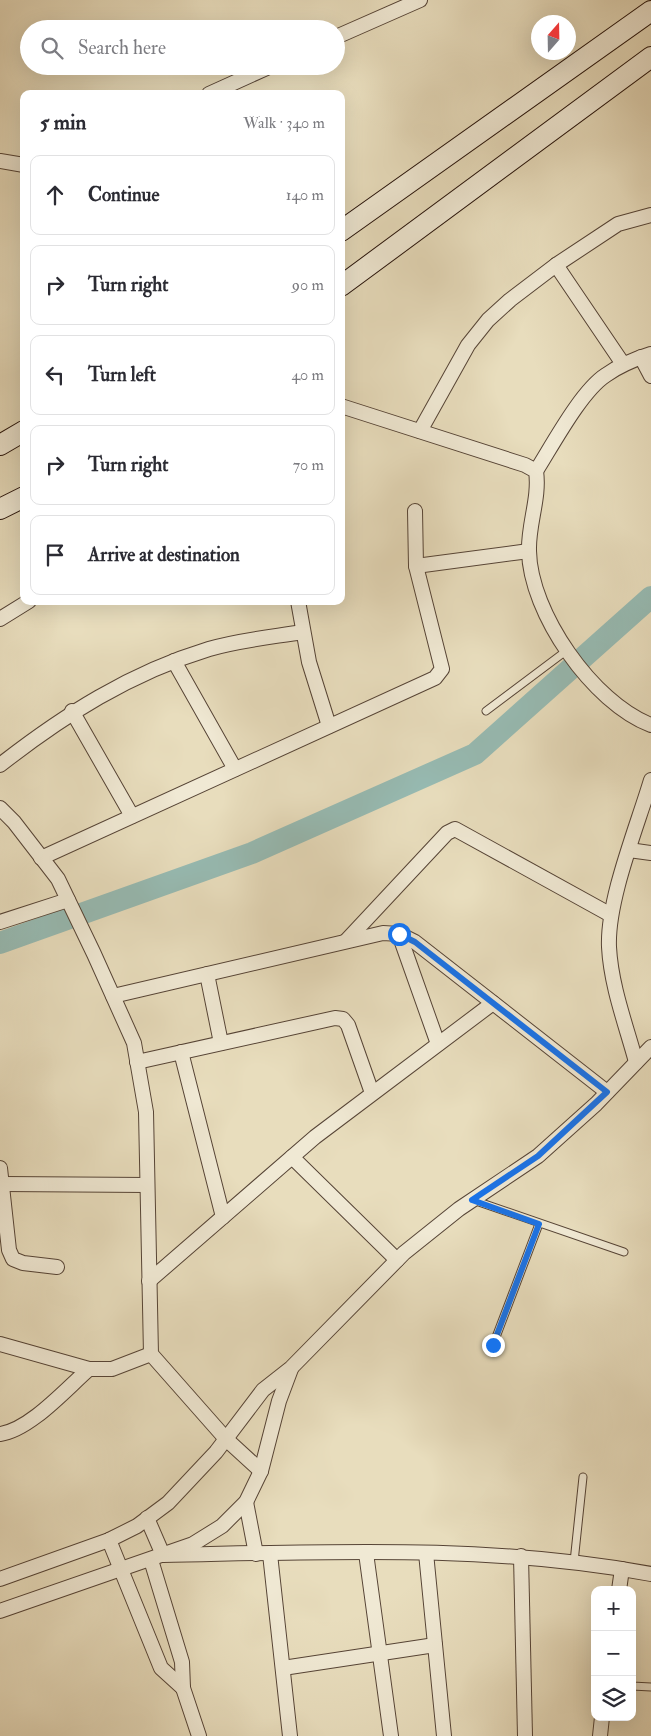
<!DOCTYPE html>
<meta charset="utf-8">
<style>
body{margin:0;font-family:"IM FELL Double Pica",serif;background:#f2f2f3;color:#2b2b33}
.controls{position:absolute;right:15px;bottom:15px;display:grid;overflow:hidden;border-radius:10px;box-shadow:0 5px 20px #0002}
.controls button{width:45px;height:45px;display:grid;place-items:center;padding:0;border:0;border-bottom:1px solid #e1e1e2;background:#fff;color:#2b2b33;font:25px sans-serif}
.compass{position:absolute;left:531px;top:15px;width:45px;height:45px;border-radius:50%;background:#fff;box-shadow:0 5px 20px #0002;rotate:20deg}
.stop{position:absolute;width:15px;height:15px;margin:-11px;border:4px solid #1a73e8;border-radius:50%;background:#fff}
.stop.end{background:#1a73e8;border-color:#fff;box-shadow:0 1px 5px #0008}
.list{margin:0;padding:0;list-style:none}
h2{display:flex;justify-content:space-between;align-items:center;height:65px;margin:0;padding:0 20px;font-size:21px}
h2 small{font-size:16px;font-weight:400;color:#7c7c81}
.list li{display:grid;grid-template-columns:32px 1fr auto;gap:15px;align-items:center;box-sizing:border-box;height:80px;margin:0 10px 10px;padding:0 10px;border:1px solid #e1e1e2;border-radius:10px}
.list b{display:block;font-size:19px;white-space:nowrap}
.list em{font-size:16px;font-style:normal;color:#7c7c81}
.icon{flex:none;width:28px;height:28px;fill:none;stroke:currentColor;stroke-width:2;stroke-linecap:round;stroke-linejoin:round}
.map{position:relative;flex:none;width:651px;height:1736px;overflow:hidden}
.search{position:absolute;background:#fff;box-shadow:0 5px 20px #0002;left:20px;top:20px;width:325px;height:55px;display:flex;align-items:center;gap:12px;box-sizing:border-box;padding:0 18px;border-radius:28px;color:#7c7c81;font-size:19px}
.panel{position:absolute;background:#fff;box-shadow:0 5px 20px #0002;left:20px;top:90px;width:325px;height:515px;border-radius:10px}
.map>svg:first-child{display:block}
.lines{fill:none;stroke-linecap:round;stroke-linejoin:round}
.river{stroke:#97bbb3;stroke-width:22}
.lane-casing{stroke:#564436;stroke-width:9}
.street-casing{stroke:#564436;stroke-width:16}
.secondary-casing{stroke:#251109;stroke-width:22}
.lane{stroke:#f0e9d4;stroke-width:7}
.street{stroke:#f0e9d4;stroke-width:14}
.secondary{stroke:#f0e9d4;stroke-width:20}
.route{stroke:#1a73e8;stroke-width:6}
</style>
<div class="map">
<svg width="651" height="1736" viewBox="0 0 651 1736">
<rect width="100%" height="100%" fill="#e8ddbd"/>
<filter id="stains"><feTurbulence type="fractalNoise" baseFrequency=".004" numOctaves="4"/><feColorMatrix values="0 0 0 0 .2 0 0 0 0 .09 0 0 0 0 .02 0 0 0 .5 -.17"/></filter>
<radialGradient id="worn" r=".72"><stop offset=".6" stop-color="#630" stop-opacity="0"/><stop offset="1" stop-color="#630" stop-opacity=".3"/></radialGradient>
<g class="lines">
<!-- river -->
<polyline class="river" points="0,943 252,853 475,754 651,597"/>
<defs>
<g id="lane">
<polyline points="486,711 566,651"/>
<polyline points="473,1200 624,1252"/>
<polyline points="493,1345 539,1224"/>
<polyline points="574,1562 583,1477"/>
<polyline points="632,1686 651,1687"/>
</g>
<g id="street">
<polyline points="336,37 420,0"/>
<polyline points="209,94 271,66"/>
<polyline points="0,161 24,165"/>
<polyline points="556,265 623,364"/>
<polyline points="641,357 651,376"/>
<path d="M341,406L525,465L536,471C540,498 528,524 529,551C530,613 593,703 651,725"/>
<polyline points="420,431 468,345 488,320 510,300 556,265 618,224 651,215"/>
<path d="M536,471C552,446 581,391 606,375C620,365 635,359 651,354"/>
<polyline points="416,566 529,551"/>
<polyline points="298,601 309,662 329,726"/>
<polyline points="0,619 29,601"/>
<polyline points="174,661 235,769"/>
<polyline points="72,711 132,816"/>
<path d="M0,765C64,715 130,673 209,649C239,640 272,637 303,632"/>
<polyline points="0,808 14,822 58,879 94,954 134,1043 146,1112 151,1354 226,1439 261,1471"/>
<polyline points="629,850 651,853"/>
<polyline points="41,858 435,678 442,669 416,566 415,511"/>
<polyline points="0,922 68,900"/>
<polyline points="399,934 438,1044"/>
<polyline points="346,941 447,833 455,829 611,915"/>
<polyline points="207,974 221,1043"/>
<polyline points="113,996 383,933 399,934 415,942 607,1092"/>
<polyline points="181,1052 223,1217"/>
<polyline points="137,1062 335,1018 343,1019 348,1025 372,1093"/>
<path d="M636,1062C626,1025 611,986 609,947C607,900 637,827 651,780"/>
<polyline points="292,1157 397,1260"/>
<polyline points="0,1168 9,1250 13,1259 23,1263 57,1267"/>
<polyline points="3,1184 147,1185"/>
<polyline points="149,1281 315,1137 493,1003"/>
<polyline points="0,1344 89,1369 112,1369 151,1354"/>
<path d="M0,1434C30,1430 66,1389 89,1369"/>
<polyline points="246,1502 256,1554"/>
<path d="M147,1518L163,1555C326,1552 491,1544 651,1574"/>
<polyline points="109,1540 161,1668 183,1688"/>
<polyline points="366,1553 391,1736"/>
<polyline points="426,1553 444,1736"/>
<polyline points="270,1554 290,1736"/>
<polyline points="521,1556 525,1736"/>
<polyline points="151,1560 182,1662 183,1688 199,1736"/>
<polyline points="0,1579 109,1540 137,1526 168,1503 216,1452 263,1390 291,1368 404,1253 459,1209 538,1156 596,1104 651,1047"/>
<polyline points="619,1590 622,1569"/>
<polyline points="0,1611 193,1544 222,1526 246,1502 261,1471 279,1401 291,1369"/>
<polyline points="283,1668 435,1645"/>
<polyline points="600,1736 602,1717"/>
</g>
<g id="secondary">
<polyline points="341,231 651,11"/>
<polyline points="341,286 651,57"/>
<polyline points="0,445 24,431"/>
<polyline points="0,509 24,497"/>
</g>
</defs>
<!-- lane casing -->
<use href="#lane" class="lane-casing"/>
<!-- street casing -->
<use href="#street" class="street-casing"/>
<!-- secondary casing -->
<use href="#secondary" class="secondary-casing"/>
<!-- lane -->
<use href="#lane" class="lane"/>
<!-- street -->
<use href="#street" class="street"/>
<!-- secondary -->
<use href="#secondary" class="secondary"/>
</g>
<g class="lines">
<!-- route -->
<polyline class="route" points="399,934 415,942 607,1092 538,1156 472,1200 539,1224 493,1345"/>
</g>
<rect width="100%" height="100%" filter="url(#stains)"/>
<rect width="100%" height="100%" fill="url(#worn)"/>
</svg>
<div class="controls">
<button>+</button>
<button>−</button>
<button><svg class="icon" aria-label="layers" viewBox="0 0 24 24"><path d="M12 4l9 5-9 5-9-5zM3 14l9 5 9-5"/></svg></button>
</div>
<svg class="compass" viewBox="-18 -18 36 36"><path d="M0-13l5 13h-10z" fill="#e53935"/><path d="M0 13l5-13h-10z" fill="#7c7c81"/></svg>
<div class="stop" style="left:399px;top:934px"></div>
<div class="stop end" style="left:493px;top:1345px"></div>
<div class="search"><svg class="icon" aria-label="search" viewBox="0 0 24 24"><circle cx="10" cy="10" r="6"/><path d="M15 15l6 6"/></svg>Search here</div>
<section class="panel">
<h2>5 min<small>Walk · 340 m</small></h2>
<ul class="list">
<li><svg class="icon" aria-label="ahead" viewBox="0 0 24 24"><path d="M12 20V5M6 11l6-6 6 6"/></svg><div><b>Continue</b></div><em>140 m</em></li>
<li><svg class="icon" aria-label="right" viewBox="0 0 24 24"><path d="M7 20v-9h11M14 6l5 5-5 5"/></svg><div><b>Turn right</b></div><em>90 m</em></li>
<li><svg class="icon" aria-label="left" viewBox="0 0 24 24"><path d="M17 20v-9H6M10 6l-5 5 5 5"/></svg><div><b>Turn left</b></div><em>40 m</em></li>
<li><svg class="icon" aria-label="right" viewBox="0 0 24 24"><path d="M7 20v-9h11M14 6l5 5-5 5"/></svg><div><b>Turn right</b></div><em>70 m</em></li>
<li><svg class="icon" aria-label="arrive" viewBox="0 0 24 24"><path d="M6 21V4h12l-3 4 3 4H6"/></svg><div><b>Arrive at destination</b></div></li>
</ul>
</section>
</div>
